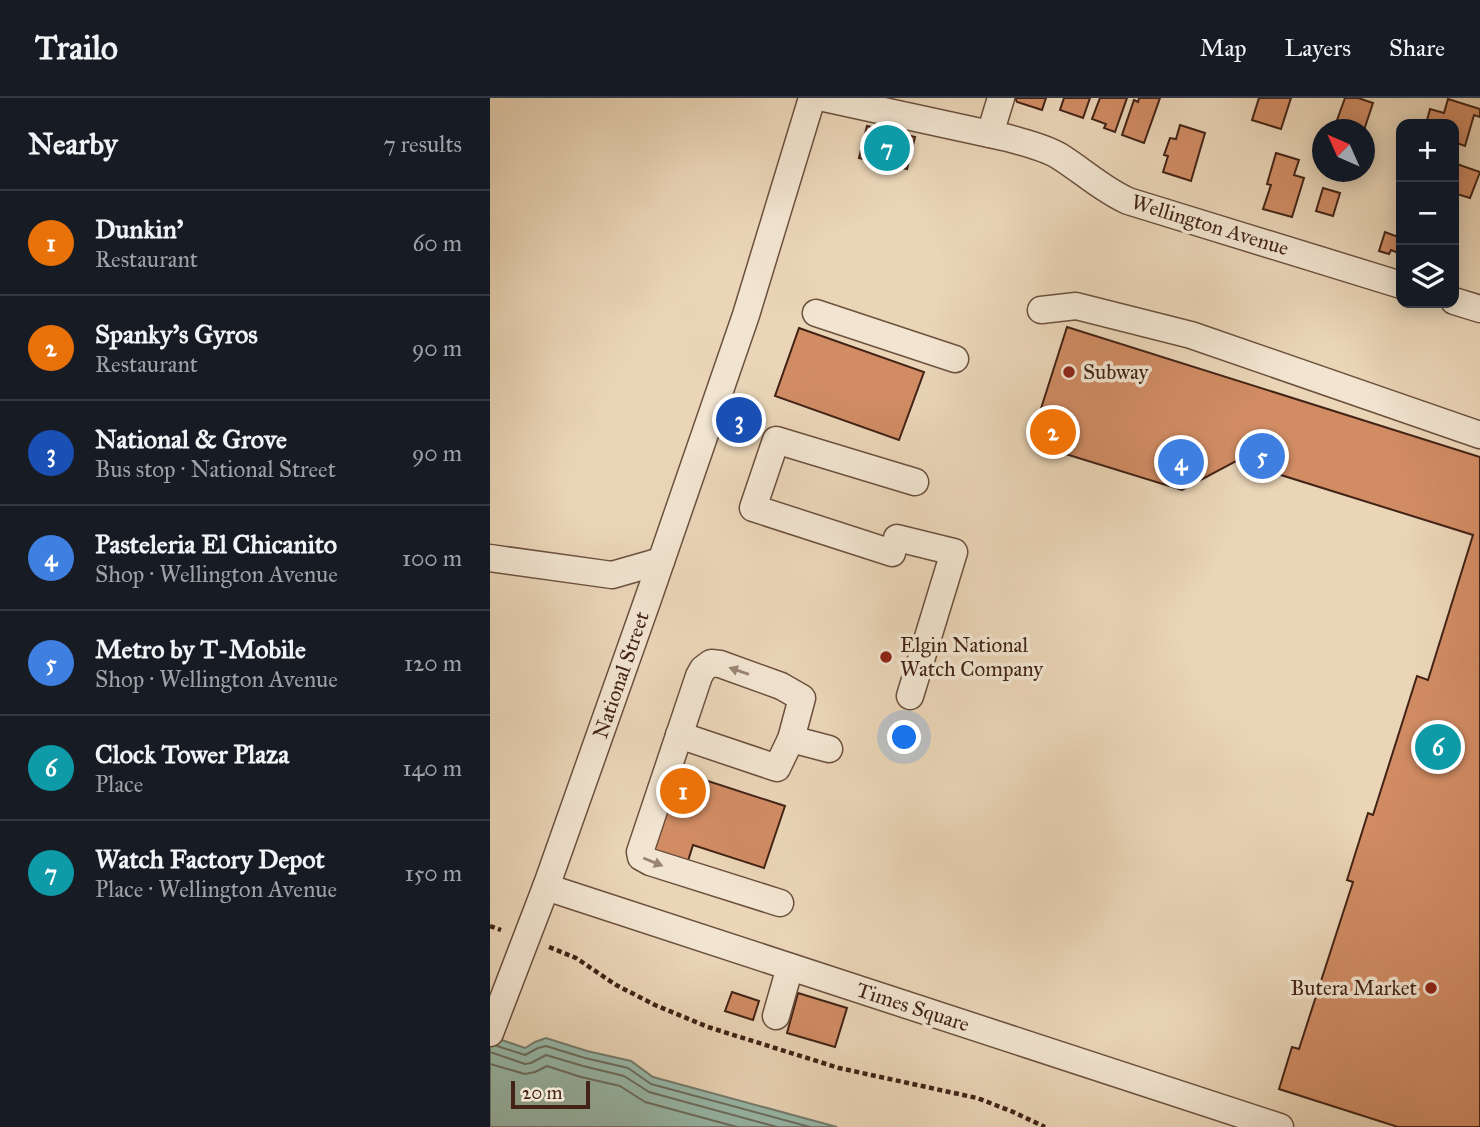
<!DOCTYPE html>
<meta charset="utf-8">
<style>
body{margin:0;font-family:"IM FELL Great Primer",serif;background:#20242c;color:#f1f3f6}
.controls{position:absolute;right:21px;top:21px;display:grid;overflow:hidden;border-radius:14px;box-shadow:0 4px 18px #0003}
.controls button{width:63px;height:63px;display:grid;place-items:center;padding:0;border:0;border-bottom:2px solid #363941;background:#171b24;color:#f1f3f6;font:35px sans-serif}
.compass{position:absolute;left:822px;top:21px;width:63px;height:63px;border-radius:50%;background:#171b24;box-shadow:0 4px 18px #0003;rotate:315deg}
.scale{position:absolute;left:21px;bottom:18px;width:79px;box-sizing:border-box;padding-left:7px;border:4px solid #422316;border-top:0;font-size:19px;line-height:24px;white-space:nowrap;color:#422316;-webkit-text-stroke:5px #f1e4d0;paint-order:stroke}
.you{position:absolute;left:415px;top:640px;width:24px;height:24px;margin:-18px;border:5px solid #fff;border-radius:50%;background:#1a73e8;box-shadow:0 0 0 10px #1a73e833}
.badge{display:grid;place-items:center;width:46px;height:46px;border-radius:50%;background:#c59692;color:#fff;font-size:23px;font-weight:700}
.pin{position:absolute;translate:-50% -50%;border:4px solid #fff;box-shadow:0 2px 7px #0006}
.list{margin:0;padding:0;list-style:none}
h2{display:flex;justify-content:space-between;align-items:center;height:91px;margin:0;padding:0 28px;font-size:30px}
h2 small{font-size:23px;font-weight:400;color:#9ea1a6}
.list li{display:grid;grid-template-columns:46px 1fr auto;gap:21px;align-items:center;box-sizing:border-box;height:105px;padding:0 28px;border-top:2px solid #363941}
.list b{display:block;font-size:26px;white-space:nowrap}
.list p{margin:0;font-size:23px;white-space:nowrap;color:#9ea1a6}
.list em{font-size:23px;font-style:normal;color:#9ea1a6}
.icon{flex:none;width:38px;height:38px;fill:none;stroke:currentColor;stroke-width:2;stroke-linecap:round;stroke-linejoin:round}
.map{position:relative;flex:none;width:990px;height:1029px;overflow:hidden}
header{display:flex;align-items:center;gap:42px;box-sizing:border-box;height:98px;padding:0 35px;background:#171b24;border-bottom:2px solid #363941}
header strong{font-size:33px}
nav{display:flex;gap:38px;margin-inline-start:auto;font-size:24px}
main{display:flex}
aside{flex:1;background:#171b24}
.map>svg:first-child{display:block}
.water{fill:#98b9aa;stroke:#767d6f;stroke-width:2}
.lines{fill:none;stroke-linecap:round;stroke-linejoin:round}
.shore{stroke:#6d6e60;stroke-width:2}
.building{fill:#d18c64;stroke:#422316;stroke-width:2}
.minor-casing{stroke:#6c503e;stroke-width:29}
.path{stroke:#422316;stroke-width:4.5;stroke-dasharray:5 3.5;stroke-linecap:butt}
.minor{stroke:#f1e4d0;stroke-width:26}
.oneway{fill:#9a8473}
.poi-dot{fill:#8f2418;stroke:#f1e4d0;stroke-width:2.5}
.labels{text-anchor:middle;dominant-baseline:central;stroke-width:7;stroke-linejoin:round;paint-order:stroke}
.street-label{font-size:21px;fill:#422316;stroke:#f1e4d0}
.poi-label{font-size:21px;fill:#422316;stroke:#f1e4d0;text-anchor:start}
</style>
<header>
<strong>Trailo</strong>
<nav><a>Map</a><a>Layers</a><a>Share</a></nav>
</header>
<main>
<aside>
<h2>Nearby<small>7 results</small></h2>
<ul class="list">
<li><span class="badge" style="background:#e8710a">1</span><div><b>Dunkin'</b><p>Restaurant</p></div><em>60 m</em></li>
<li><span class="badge" style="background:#e8710a">2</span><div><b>Spanky's Gyros</b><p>Restaurant</p></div><em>90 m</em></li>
<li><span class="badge" style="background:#1a4fb4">3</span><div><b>National &amp; Grove</b><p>Bus stop · National Street</p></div><em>90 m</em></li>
<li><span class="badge" style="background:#3f7fe0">4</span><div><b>Pasteleria El Chicanito</b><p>Shop · Wellington Avenue</p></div><em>100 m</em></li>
<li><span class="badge" style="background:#3f7fe0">5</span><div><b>Metro by T-Mobile</b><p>Shop · Wellington Avenue</p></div><em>120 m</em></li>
<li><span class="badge" style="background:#0f9aa8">6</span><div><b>Clock Tower Plaza</b><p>Place</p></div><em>140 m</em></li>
<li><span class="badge" style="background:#0f9aa8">7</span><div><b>Watch Factory Depot</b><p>Place · Wellington Avenue</p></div><em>150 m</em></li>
</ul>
</aside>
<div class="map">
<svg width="990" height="1029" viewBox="0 0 990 1029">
<rect width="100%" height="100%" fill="#ead5b7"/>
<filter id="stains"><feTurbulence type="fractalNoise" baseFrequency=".00286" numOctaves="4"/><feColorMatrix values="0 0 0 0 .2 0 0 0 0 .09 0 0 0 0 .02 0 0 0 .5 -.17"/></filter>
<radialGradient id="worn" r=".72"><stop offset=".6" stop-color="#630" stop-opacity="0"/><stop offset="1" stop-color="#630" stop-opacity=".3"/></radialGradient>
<!-- water -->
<polygon class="water" points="0,938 35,950 45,944 56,940 97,953 141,963 163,979 347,1029 0,1029"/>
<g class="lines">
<!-- shore -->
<g class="shore">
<polyline points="7,948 35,957 48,950 56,948 95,960 138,970 161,986 320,1029"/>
<polyline points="0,954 35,966 41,965 56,957 93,968 134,978 159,994 287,1029"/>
<polyline points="0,966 35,976 45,974 57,968 91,979 130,988 155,1004 247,1029"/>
</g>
</g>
<!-- building -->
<g class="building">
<polygon points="525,0 556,0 552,12 527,4"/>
<polygon points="574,0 600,0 593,20 570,12"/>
<polygon points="610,0 637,0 625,34 614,30 616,26 602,21"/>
<polygon points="649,0 670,0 654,45 632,37 644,2 648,4"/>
<polygon points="769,0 801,0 791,31 762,22"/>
<polygon points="855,0 868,0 883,5 874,32 864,32 846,25"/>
<polygon points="958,1 990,11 990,19 984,17 975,48 964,44 964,26 936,26 940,11 954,15"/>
<polygon points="690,27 715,35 701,83 673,74 678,58 674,57 680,40 686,41"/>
<polygon points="377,28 425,39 417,71 369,60"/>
<polygon points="786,55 809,62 804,77 814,80 802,119 773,111 781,87 777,86"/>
<polygon points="964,65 990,74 980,100 964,95 964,96"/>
<polygon points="833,90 850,95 843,118 826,113"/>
<polygon points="911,130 911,156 901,152 899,156 889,153 895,134 908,139"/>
<polygon points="577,229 990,359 990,1029 908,1029 789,991 802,949 809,951 863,784 857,782 878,715 883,717 927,578 938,582 983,437 746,363 692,392 540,345"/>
<polygon points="309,230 434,274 409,342 285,298"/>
<polygon points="184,672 295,708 274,770 203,747 197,766 157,753"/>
<polygon points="242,894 269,903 263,922 235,913"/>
<polygon points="308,895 357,910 345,949 297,935"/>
</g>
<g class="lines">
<defs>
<g id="minor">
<path d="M334,0L518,40C535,45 554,49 569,58C593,73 613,92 638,103L911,187"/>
<polyline points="500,36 511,0"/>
<polyline points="964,203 990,211"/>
<polyline points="551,212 586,208 701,237 990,337"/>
<polyline points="326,215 465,261"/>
<polyline points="407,440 464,454 420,598"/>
<polyline points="402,455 263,410 286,342 425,384"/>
<polyline points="0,460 122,477 171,463"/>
<polyline points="189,637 287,670 301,641 339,651"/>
<polyline points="56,789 790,1029"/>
<polyline points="290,805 160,764 151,759 150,754 209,578 213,571 221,565 230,566 291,588 312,600 301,641"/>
<polyline points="286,918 300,869"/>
<polyline points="0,935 56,789 158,501 256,217 322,0"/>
</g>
</defs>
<!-- minor casing -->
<use href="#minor" class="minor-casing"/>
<!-- path -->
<g class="path">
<polyline points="0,828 11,832"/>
<polyline points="59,849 86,860 126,887 165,907 218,929 349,970 487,1000 521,1013 555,1029"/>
</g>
<!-- minor -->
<use href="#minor" class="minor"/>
</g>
<!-- one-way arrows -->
<defs><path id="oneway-solid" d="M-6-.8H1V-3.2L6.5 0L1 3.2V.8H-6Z" transform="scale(1.75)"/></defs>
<g class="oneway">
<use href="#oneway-solid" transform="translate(249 573) rotate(-161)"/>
<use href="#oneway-solid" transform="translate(163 764) rotate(22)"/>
</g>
<!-- markers -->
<g class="poi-dot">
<circle cx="579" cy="274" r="7"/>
<circle cx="396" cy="559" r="7"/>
<circle cx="941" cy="890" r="7"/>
</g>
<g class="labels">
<!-- street labels -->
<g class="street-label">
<text transform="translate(720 127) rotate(17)">Wellington Avenue</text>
<text transform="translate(131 577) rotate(-71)">National Street</text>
<text transform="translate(423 909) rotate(18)">Times Square</text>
</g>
<!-- poi labels -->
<g class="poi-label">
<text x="593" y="274">Subway</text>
<text x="410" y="547">Elgin National<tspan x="410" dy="24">Watch Company</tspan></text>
<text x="927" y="890" text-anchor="end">Butera Market</text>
</g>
</g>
<rect width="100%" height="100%" filter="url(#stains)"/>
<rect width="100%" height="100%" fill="url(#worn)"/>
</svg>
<div class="controls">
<button>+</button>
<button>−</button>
<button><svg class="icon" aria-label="layers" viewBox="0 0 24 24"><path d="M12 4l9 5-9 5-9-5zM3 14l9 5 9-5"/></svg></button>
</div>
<svg class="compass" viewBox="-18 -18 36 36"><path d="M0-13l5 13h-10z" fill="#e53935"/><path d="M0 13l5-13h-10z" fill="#9ea1a6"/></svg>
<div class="scale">20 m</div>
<div class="you"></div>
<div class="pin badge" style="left:193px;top:693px;background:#e8710a">1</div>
<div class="pin badge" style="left:563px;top:334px;background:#e8710a">2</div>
<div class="pin badge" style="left:249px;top:322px;background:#1a4fb4">3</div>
<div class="pin badge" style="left:691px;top:364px;background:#3f7fe0">4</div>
<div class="pin badge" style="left:772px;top:358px;background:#3f7fe0">5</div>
<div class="pin badge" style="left:948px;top:649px;background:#0f9aa8">6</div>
<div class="pin badge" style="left:397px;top:50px;background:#0f9aa8">7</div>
</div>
</main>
